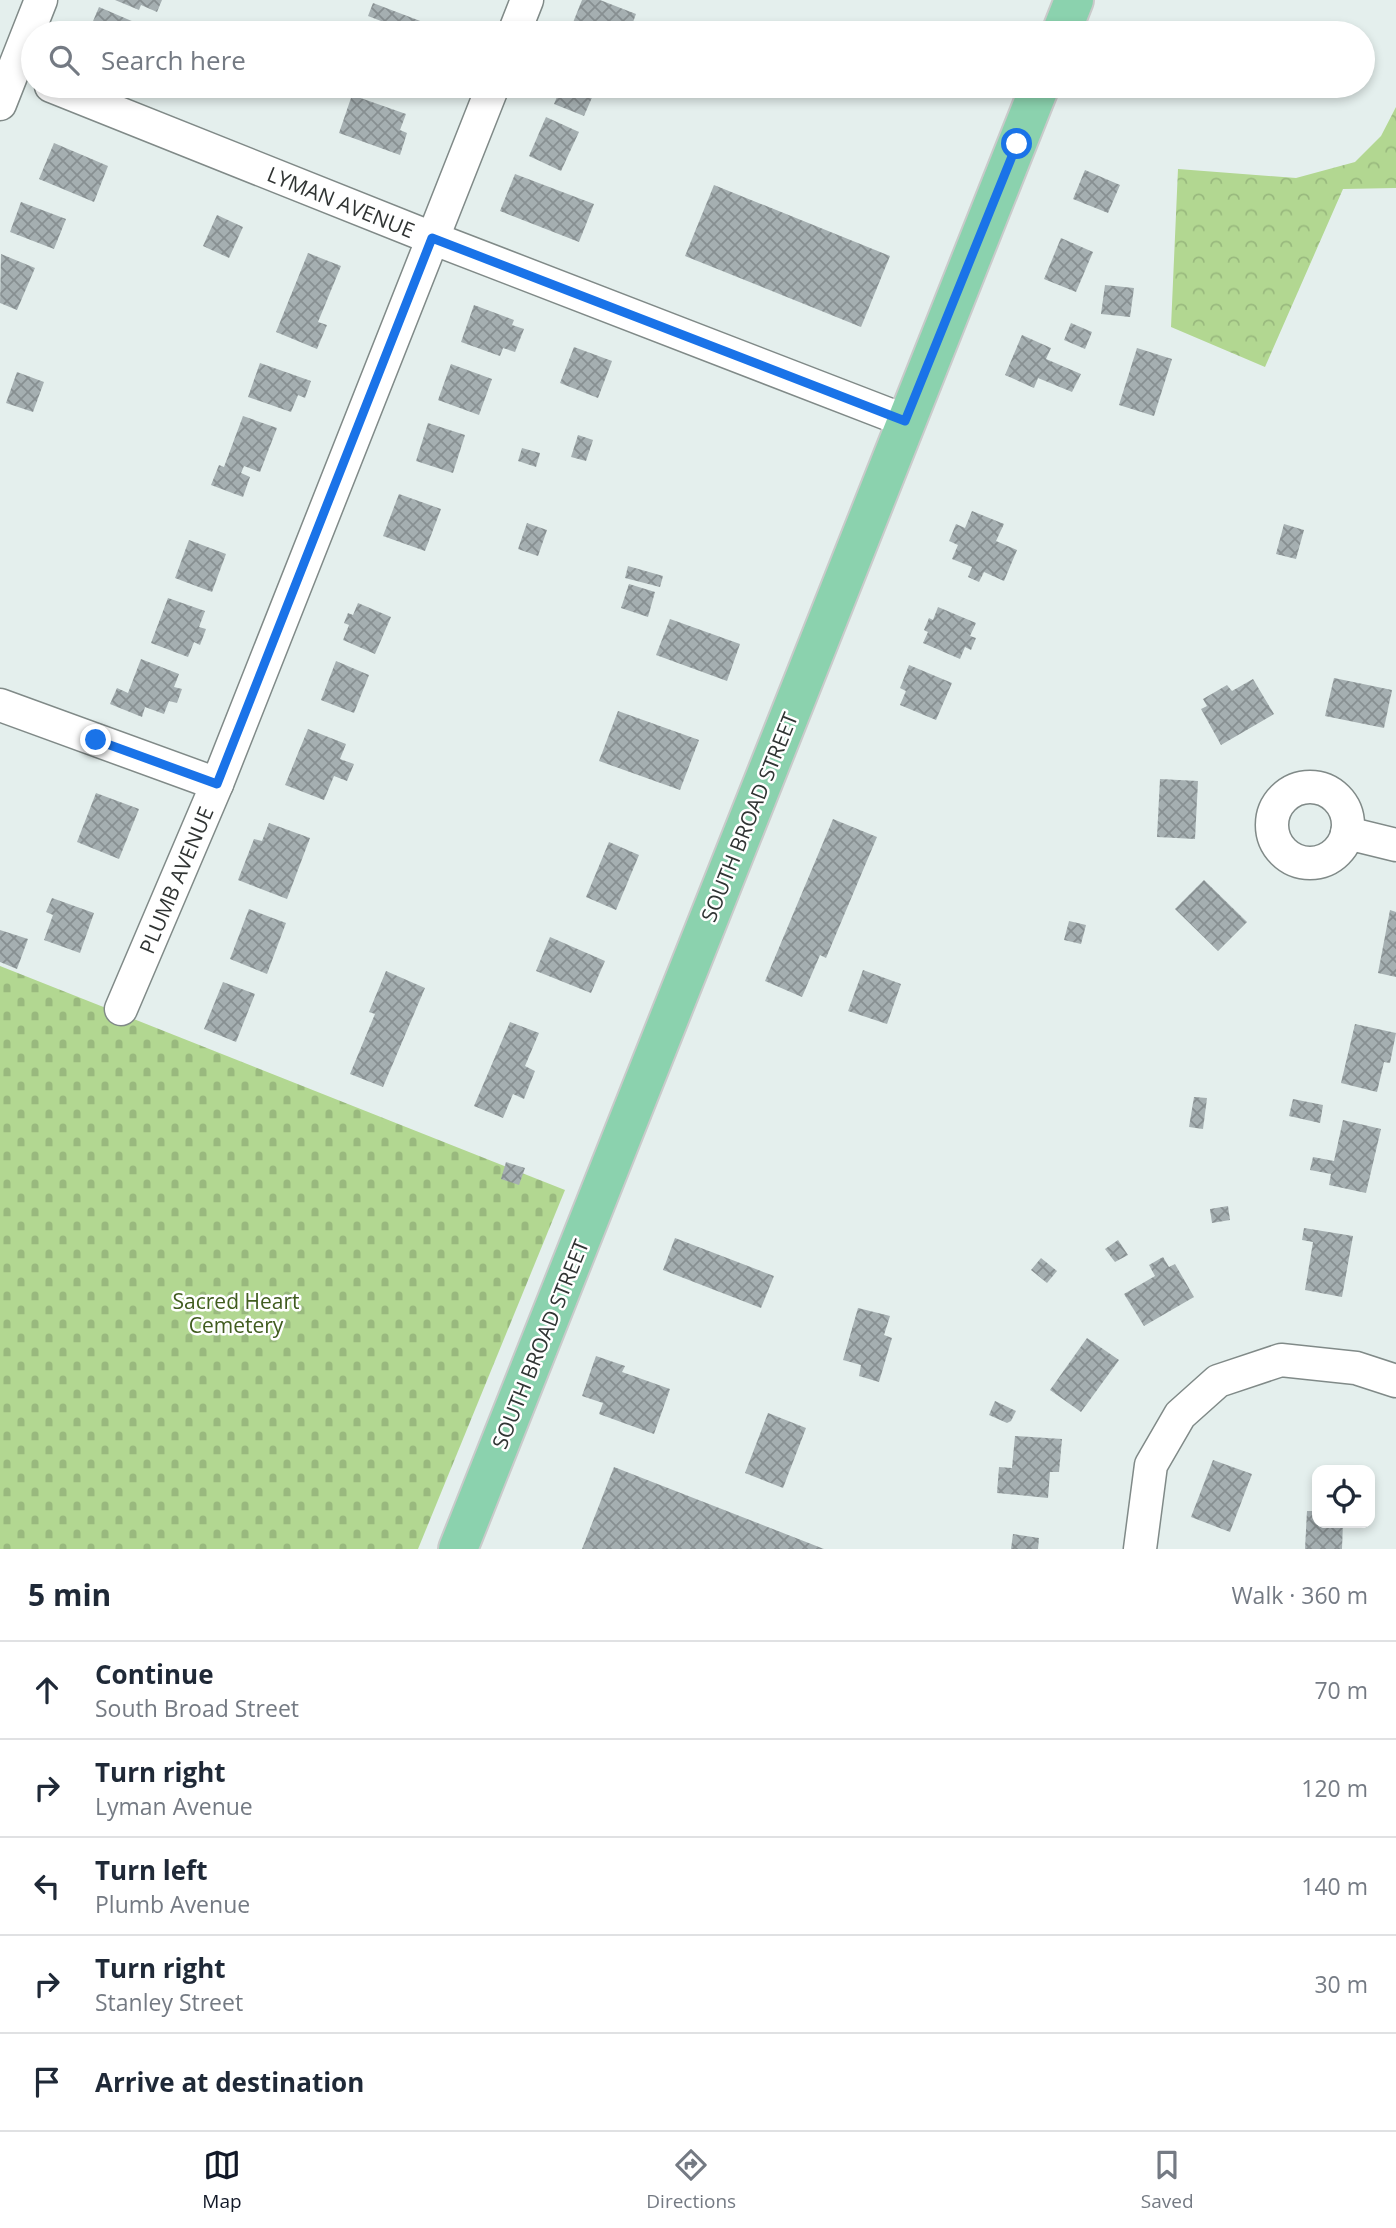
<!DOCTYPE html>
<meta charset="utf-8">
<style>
body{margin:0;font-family:"Open Sans",sans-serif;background:#f2f2f3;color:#1f2937}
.controls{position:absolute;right:21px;bottom:21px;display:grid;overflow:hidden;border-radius:14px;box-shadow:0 4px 10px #0003}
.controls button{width:63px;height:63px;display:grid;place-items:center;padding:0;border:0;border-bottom:2px solid #e0e1e3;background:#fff;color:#1f2937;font:35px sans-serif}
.stop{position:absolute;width:21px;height:21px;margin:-16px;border:5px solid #1a73e8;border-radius:50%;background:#fff}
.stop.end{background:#1a73e8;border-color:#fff;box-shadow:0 2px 7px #0008}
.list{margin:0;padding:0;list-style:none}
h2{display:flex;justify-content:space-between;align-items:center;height:91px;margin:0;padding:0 28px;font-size:30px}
h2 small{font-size:23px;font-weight:400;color:#747a83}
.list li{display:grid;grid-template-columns:46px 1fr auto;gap:21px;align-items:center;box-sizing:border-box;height:98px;padding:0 28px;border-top:2px solid #e0e1e3}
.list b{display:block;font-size:26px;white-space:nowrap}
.list p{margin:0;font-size:23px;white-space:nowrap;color:#747a83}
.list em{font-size:23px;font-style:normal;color:#747a83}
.icon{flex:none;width:38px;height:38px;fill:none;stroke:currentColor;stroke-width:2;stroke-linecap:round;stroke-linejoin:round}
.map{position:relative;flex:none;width:1396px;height:1549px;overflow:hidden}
.search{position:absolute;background:#fff;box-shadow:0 4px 10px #0003;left:21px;right:21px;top:21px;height:77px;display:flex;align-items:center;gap:18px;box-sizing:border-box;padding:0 24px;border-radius:38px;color:#747a83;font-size:26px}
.sheet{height:581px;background:#fff}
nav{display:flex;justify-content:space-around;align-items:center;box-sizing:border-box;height:98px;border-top:2px solid #e0e1e3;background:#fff;font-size:19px;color:#747a83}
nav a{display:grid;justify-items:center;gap:4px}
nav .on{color:#111827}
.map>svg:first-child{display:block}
.forest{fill:url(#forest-crowns)}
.cemetery{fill:url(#cemetery-stones)}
.building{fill:url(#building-cross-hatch)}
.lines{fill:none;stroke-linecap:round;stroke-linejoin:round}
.minor-casing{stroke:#808a88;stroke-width:35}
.primary-casing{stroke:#c9caca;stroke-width:42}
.minor{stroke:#fff;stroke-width:32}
.primary{stroke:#8bd2ae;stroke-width:38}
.route{stroke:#1a73e8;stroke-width:9}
.labels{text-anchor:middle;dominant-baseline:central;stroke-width:5;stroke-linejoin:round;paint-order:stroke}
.street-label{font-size:21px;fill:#303433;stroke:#fff}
.park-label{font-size:21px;fill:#405c1f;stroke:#fff}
</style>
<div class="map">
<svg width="1396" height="1549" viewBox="0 0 1396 1549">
<defs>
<pattern id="forest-crowns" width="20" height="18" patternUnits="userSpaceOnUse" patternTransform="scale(1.75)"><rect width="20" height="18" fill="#b2d791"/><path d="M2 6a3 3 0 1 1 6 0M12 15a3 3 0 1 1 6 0" fill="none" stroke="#99b97e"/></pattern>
<pattern id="cemetery-stones" width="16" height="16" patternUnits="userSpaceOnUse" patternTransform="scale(1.75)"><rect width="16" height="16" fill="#b2d791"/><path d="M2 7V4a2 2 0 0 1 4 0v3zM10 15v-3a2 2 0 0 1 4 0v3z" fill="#99b97e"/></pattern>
<pattern id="building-cross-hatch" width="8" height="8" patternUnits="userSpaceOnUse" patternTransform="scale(1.75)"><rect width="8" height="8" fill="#a5afb1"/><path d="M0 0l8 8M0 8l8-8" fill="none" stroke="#878f91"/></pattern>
</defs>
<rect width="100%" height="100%" fill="#e4efed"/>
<!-- forest -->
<polygon class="forest" points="1396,107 1396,188 1343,189 1265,367 1171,327 1178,169 1296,178 1355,162 1381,136"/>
<!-- cemetery -->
<polygon class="cemetery" points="0,966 565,1190 418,1549 0,1549"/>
<!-- building -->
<g class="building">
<polygon points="115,0 162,0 157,12 141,5 139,10"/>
<polygon points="582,0 600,0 636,14 629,33 593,33 572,25"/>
<polygon points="373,3 444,30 443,33 376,33 381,21 368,16"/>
<polygon points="99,7 134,22 130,33 88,33"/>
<polygon points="690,26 709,33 687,33"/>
<polygon points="553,86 597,86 584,116 554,104 559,92 552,89"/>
<polygon points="352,95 406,114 400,130 407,133 400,155 339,133"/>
<polygon points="546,117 579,132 561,171 529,156"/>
<polygon points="54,143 108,166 94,202 39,179"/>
<polygon points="1085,170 1120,185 1108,213 1073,199"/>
<polygon points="515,174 594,204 579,242 500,211"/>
<polygon points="714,185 890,256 861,327 685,256"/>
<polygon points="21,202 66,219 54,249 10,232"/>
<polygon points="217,215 243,227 229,258 203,246"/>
<polygon points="1061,238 1093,252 1076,292 1044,279"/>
<polygon points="308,253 341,266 318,322 327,325 317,349 276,332"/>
<polygon points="1,254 35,268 17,310 0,303"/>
<polygon points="1105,285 1134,288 1130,317 1101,314"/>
<polygon points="474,305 514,320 512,325 524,329 515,352 503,348 500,356 461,342"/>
<polygon points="1071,323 1092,332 1085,349 1064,340"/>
<polygon points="1022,335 1051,348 1046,359 1081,374 1072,392 1038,378 1034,388 1005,375"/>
<polygon points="574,347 612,361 598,398 560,383"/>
<polygon points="1137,348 1172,359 1154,416 1119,405"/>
<polygon points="260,363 311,381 305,398 298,395 291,412 248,397"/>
<polygon points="451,364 492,379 479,415 438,400"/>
<polygon points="17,372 44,382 33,412 6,403"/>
<polygon points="243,416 277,428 260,472 244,466 241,473 250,477 243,497 211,485 219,465 224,467"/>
<polygon points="428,423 465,435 453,473 416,461"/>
<polygon points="578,435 593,440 586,461 571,457"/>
<polygon points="522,448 540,453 536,467 518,461"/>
<polygon points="399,494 441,509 425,551 383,536"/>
<polygon points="972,511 1004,524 996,541 1017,550 1004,581 984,572 979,582 968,577 972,567 952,559 958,545 949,541 956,524 965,528"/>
<polygon points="527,523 547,530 538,556 518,549"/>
<polygon points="1284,524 1304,530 1296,559 1276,554"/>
<polygon points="189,540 226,554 212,592 175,578"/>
<polygon points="628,566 663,576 660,587 625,578"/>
<polygon points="629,584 655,592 648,617 621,608"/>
<polygon points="168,598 205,611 199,627 206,629 200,645 194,642 188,657 151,643"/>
<polygon points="358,603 391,617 375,654 343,640 349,625 344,623 348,613 353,615"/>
<polygon points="938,607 976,623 970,636 976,638 971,650 965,647 960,659 923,643 928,632 924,630 929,618 933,620"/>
<polygon points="670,619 740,644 727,681 656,655"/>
<polygon points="141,659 179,674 174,687 182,689 177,703 169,701 164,714 145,707 142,717 110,704 117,688 128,693"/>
<polygon points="336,661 369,675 354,713 321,700"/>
<polygon points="909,665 952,683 936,720 900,705 906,691 900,688"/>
<polygon points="1334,678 1392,690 1384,728 1325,716"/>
<polygon points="1253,679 1274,714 1221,745 1201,709 1207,706 1203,699 1227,685 1232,691"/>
<polygon points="618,711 699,740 680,790 599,761"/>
<polygon points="308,729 346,744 340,759 354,764 347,781 334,776 324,800 285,785"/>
<polygon points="1160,779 1198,781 1195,839 1157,837"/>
<polygon points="96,793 139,809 119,859 77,842"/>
<polygon points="833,819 877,837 826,958 820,955 802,997 765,981"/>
<polygon points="269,823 310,838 287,899 238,880 254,839 262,841"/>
<polygon points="609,842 639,855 616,910 586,897"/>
<polygon points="1204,880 1247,922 1218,951 1175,909"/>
<polygon points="52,898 94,913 80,953 44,940 53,915 46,912"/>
<polygon points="249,909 286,923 267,974 230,959"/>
<polygon points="1390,910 1396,912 1396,977 1378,973"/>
<polygon points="1069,921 1086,925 1081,944 1064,940"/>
<polygon points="0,930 28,939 17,969 0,962"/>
<polygon points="550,937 605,961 591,993 536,971"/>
<polygon points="863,970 901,984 887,1024 848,1011"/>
<polygon points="386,971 425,988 383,1087 350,1074 375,1014 369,1012"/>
<polygon points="223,982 255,994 236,1042 204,1029"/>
<polygon points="510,1022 539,1033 525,1066 535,1071 524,1099 513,1094 503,1118 474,1106"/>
<polygon points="1355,1024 1396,1033 1390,1063 1384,1062 1377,1092 1341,1083"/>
<polygon points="1194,1097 1207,1098 1203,1129 1189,1127"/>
<polygon points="1293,1099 1323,1105 1320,1123 1289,1116"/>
<polygon points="1343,1120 1381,1129 1366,1193 1329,1185 1331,1174 1310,1170 1313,1157 1334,1161"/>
<polygon points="506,1162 525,1168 519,1185 501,1179"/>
<polygon points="1228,1206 1230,1220 1212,1223 1210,1209"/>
<polygon points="1304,1228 1353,1236 1342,1297 1305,1290 1313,1242 1302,1240"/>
<polygon points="675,1238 774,1276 761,1308 663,1270"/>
<polygon points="1118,1240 1128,1255 1115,1262 1105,1249"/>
<polygon points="1163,1257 1169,1267 1175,1264 1194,1297 1144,1326 1124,1294 1155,1276 1149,1265"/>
<polygon points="1041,1258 1057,1271 1047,1283 1031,1270"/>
<polygon points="858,1308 890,1316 884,1335 892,1338 879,1382 859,1376 861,1365 843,1360"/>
<polygon points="1087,1338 1119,1360 1081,1412 1050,1390"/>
<polygon points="596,1356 625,1366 622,1372 670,1389 654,1434 599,1414 603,1403 582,1396"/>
<polygon points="995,1401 1016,1411 1011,1421 1007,1423 989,1415"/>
<polygon points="768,1413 806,1428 783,1488 745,1473"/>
<polygon points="1015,1436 1062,1439 1059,1472 1050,1472 1048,1498 997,1493 999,1467 1012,1468"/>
<polygon points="1213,1460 1252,1474 1230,1532 1191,1517"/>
<polygon points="614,1467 824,1549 582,1549"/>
<polygon points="1307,1511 1317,1511 1317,1523 1343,1523 1342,1549 1305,1549"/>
<polygon points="1013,1534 1039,1538 1038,1549 1011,1549"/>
</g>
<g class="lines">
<defs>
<g id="minor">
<polyline points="514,33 527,0"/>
<polyline points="51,86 432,238 906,421"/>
<polyline points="0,104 41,0"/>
<polyline points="0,705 217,784"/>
<circle cx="1310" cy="825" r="38"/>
<polyline points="1347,833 1396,845"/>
<polyline points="121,1009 217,784 493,86"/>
<polyline points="1140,1549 1151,1465 1180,1415 1218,1381 1281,1360 1356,1368 1396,1381"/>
</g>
<g id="primary">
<polyline points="1061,33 1074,0"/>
<polyline points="458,1549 1040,86"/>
</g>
</defs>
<!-- minor casing -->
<use href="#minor" class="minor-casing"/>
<!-- primary casing -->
<use href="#primary" class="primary-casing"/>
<!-- minor -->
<use href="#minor" class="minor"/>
<!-- primary -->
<use href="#primary" class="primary"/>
</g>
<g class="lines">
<!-- route -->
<polyline class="route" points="96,740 217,784 432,238 905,421 1017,144"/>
</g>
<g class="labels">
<!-- street labels -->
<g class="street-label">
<text transform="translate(341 202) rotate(22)">LYMAN AVENUE</text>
<text transform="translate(749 817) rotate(-68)">SOUTH BROAD STREET</text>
<text transform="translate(176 880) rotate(-67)">PLUMB AVENUE</text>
<text transform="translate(540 1344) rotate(-68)">SOUTH BROAD STREET</text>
</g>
<!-- park labels -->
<g class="park-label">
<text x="236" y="1301">Sacred Heart<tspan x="236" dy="24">Cemetery</tspan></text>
</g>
</g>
</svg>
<div class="controls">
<button><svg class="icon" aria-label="locate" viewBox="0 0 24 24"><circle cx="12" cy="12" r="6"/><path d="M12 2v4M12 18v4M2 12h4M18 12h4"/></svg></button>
</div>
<div class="stop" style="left:1017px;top:144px"></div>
<div class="stop end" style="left:96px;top:740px"></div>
<div class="search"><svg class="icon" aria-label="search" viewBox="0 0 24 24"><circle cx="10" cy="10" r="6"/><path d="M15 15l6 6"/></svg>Search here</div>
</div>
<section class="sheet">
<h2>5 min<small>Walk · 360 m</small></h2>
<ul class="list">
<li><svg class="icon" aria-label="ahead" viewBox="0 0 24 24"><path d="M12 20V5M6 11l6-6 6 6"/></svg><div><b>Continue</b><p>South Broad Street</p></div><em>70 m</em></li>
<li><svg class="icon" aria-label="right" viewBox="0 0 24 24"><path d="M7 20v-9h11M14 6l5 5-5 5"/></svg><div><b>Turn right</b><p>Lyman Avenue</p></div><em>120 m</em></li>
<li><svg class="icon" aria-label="left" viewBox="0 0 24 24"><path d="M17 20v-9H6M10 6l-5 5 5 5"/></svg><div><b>Turn left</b><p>Plumb Avenue</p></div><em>140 m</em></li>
<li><svg class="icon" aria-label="right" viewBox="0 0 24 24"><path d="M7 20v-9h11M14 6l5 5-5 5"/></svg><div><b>Turn right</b><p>Stanley Street</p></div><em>30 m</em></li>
<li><svg class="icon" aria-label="arrive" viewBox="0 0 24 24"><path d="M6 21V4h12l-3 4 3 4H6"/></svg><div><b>Arrive at destination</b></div></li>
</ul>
</section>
<nav>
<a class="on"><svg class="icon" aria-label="map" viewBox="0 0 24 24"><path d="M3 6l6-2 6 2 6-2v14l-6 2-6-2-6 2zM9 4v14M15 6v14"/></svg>Map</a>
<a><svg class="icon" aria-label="directions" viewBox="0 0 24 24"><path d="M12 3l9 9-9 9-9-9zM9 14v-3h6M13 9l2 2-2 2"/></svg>Directions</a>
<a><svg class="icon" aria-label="saved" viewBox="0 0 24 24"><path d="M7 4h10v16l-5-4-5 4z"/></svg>Saved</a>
</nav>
